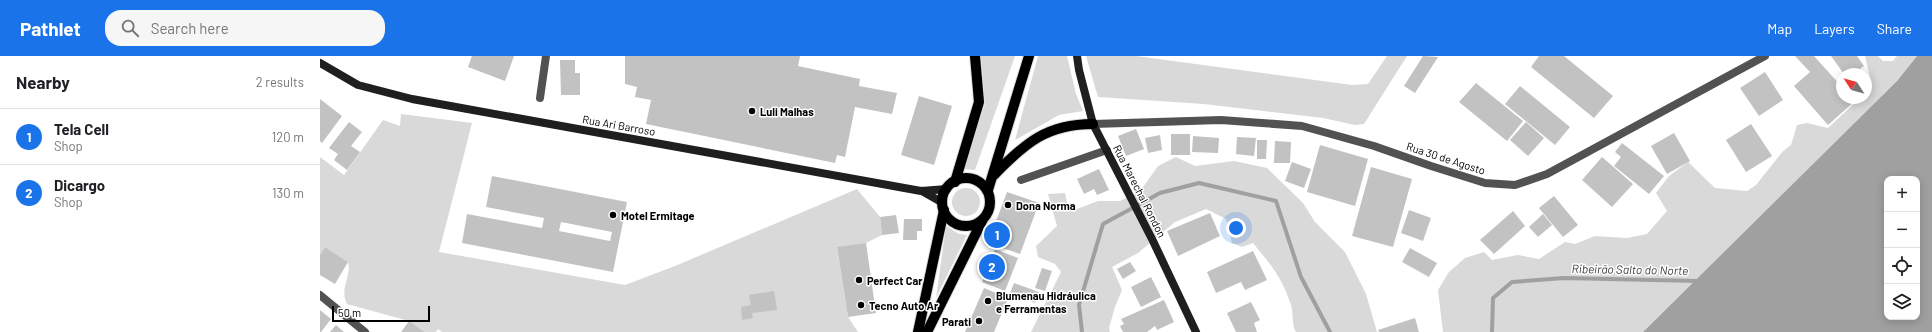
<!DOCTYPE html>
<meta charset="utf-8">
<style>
body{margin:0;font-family:Barlow,sans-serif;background:#f6f6f6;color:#202124}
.controls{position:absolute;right:12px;bottom:12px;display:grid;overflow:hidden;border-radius:8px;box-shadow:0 2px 10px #0003}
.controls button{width:36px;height:36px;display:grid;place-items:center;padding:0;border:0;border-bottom:1px solid #e0e0e0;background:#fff;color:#202124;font:20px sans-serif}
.compass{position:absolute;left:1516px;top:12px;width:36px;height:36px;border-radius:50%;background:#fff;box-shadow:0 2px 10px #0003;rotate:306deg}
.scale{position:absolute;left:12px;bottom:10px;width:98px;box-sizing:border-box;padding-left:4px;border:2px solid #000;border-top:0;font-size:11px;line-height:14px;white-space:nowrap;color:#000;-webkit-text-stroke:3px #fff;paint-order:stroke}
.you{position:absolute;left:916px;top:172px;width:14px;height:14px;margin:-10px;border:3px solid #fff;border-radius:50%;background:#1a73e8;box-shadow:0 0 0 6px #1a73e833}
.badge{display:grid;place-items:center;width:26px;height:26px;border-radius:50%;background:#1a73e8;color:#fff;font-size:13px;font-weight:700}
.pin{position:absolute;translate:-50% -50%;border:2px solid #fff;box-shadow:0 1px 4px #0006}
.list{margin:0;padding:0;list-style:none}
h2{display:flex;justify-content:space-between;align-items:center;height:52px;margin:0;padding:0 16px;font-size:17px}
h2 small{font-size:13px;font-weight:400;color:#757577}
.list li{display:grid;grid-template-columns:26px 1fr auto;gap:12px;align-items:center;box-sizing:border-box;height:56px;padding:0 16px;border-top:1px solid #e0e0e0}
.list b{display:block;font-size:15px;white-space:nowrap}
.list p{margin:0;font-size:13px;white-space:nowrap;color:#757577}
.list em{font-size:13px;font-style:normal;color:#757577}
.icon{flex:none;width:22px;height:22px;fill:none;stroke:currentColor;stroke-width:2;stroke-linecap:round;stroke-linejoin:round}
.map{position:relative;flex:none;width:1612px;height:276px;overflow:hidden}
header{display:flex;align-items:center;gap:24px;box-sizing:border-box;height:56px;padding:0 20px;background:#1a73e8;color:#fff}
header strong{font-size:19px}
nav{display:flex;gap:22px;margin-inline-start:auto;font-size:14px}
.search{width:280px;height:36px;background:#f6f6f6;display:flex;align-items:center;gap:10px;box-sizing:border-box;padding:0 14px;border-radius:16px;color:#757577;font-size:15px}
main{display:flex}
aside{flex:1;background:#fff}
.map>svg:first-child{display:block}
.green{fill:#d9d9d9}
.water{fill:#a0a0a0;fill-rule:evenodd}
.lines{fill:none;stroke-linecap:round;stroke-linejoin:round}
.stream{stroke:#a0a0a0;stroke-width:4}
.building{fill:#c2c2c2;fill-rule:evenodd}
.primary-casing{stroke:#dbdbdb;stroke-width:12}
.lane{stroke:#525252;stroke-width:8}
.street{stroke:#525252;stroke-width:8}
.secondary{stroke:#1f1f1f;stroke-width:8}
.primary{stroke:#000;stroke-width:10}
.poi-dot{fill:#000;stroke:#fff;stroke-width:1.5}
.labels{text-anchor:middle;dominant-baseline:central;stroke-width:3;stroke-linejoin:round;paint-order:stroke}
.poi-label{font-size:11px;font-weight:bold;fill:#000;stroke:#fff;text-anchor:start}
.street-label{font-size:11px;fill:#000;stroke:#fff}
.water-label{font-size:12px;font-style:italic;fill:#414141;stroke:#fff}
</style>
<header>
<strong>Pathlet</strong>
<div class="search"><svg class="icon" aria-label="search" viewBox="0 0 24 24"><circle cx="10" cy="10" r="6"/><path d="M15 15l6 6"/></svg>Search here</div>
<nav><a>Map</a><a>Layers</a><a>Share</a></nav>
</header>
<main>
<aside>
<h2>Nearby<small>2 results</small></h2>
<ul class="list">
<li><span class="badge">1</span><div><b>Tela Cell</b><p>Shop</p></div><em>120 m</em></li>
<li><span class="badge">2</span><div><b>Dicargo</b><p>Shop</p></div><em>130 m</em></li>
</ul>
</aside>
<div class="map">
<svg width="1612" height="276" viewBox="0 0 1612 276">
<rect width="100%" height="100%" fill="#fff"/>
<!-- green -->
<g class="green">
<polygon points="661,0 695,0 655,114 643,113 665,48"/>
<polygon points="718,0 747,0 756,38 763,55 739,59 695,84"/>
<polygon points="766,0 816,0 1032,29 1048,28 1067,0 1087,0 1044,68 1035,69 1003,62 884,48 778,41"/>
<polygon points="1545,0 1558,0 1563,5 1573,5 1577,0 1597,0 1577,25 1323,276 1123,276 1118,234 1129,216 1145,202 1164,196 1172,204 1198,199 1219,203 1245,186 1255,188 1275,180 1307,182 1327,178 1347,155 1336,137 1349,120 1368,106 1395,132 1427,135 1436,129 1463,95 1471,89 1477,69 1487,67 1508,72 1540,42 1546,42 1546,33 1551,26"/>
<path d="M81,58L152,67L119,196L305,229L355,210L537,133L560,161L562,179L546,187L517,192L528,261L538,276H122L118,273L116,276H105L89,265L27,248C19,233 32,220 28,206L5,191L0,199V101L24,119L63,64L80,70Z"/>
<path d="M856,101L875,110L914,105L947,112L983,147L995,166L1025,196L1046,238L1057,276H976C971,268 974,258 971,249C962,221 951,209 933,187L922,191L912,187L906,163L886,153L855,166L818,197L792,211L802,234L795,251L789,272L790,276H711L741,216L735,208L718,201L716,190L737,170L728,138L745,137L748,151L757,153L778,145H800L821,134L838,110Z"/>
<circle cx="646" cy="146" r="14"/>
<polygon points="626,170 639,178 647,179 616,242"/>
</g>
<!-- water -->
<path class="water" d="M1597,0H1612V276H1323L1577,25ZM1567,123H1597V261H1567Z"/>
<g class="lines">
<!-- stream -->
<g class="stream">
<polyline points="762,276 759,249 783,168 840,137 879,127 956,145 981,221 1010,276"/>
<polyline points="1172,276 1173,242 1192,226 1244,222 1378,225"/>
</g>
</g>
<!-- building -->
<g class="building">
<polygon points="152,0 194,0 185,25 148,11"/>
<polygon points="305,0 480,0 478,10 540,23 539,30 577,37 572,58 535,51 525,101 517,99 515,107 326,68 331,44 315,41 317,31 305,28"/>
<polygon points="1103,0 1118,1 1095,37 1084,30"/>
<polygon points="1219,0 1244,0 1293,40 1274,62 1211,11"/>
<polygon points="1475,0 1494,0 1522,31 1522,42 1532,42 1535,45 1508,69 1474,30 1490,16"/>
<polygon points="1511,0 1537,0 1544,10 1533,18 1524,18"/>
<polygon points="240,4 255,4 255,17 260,17 260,39 241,39"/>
<polygon points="1445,16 1463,44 1439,60 1420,32"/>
<polygon points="1156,27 1203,65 1187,85 1139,46"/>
<polygon points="1200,30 1250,71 1235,89 1185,48"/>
<polygon points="599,40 632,50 614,109 581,99"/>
<polygon points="0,43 22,60 2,87 0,85"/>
<polygon points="29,66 42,76 31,90 40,96 27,114 14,104 18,98 9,92"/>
<polygon points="1206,66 1224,82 1208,100 1190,84"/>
<polygon points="1431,68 1452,100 1426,116 1406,84"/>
<polygon points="816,73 824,93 806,100 798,80"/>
<polygon points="1354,77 1370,105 1347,118 1331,90"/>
<rect x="851" y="78" width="19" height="21"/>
<polygon points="840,79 842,94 828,97 825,82"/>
<polygon points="873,80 899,82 898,97 872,96"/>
<polygon points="917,81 936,82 934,100 916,98"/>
<polygon points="937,84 947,84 946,103 937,103"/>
<polygon points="955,85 971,86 970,107 954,107"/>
<polygon points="1302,87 1344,120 1329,138 1294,110 1301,101 1295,96"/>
<polygon points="1000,89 1048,103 1035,150 987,136"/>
<polygon points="1282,101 1313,128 1292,151 1262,124"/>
<polygon points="972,106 991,113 984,132 965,125"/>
<polygon points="1051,111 1092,123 1073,191 1032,180"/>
<polygon points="779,113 789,134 777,139 774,133 764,138 757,123"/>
<path d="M172,120L307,146L293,216L142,187L147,158L222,172L224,162L166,151ZM241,166L292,176L290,185L239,175Z"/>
<polygon points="687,136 719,147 700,198 668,187"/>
<polygon points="1234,140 1258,169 1243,181 1219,152"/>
<polygon points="1089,154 1111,162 1103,185 1081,177"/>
<polygon points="1193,155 1205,170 1174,198 1160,184"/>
<polygon points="890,157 900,180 858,200 847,175"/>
<polygon points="1223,158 1232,169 1218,181 1209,171"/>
<polygon points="576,159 579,177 562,179 560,161"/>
<polygon points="584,163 602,163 602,175 597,175 597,184 583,184"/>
<polygon points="546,187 556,257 528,261 517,191"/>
<polygon points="5,191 28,206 15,228 0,219 0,199"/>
<polygon points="1090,192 1117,207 1109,221 1082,206"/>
<polygon points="675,193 698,202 685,235 662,226"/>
<polygon points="933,195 947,224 925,234 921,226 896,237 887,216"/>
<polygon points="810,206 816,215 803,223 797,213"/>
<polygon points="722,212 732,215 725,235 715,232"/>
<polygon points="831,221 841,241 821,251 811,231"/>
<polygon points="694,227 719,236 715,247 690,237"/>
<polygon points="664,232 688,242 674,276 645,276"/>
<polygon points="454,235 457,254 432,257 433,262 422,264 421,251 431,249 429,239"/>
<polygon points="844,244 854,266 837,274 835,270 827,276 803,276 800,270 804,268 801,263"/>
<polygon points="931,246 940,264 934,267 937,276 916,276 907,257"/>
<polygon points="0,254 11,263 1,276 0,276"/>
<polygon points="1095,262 1099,276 1059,276 1058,274"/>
<polygon points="89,265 105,276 81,276"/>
<polygon points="16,269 24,276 10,276"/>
</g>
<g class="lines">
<defs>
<g id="primary">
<path d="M674,119C705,87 727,68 773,68"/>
<circle cx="646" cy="146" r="24"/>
<polyline points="635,126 659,46 655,0"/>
<polyline points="668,134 709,0"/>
<polyline points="598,276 624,154"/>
<polyline points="607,276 662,165"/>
</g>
</defs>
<!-- primary casing -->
<use href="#primary" class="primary-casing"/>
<!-- lane -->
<g class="lane">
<polyline points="220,42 226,0"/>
<polyline points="701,124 787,94"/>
</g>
<!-- street -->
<g class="street">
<polyline points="773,68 901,64 982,70 1054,90 1111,110 1165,127 1195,129 1227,118 1445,0"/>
<polyline points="0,239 45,276"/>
</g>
<!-- secondary -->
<g class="secondary">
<polyline points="757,0 759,14 773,68 833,185 876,276"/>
<polyline points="0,7 38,29 92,43 601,135 627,133"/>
<polyline points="602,135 623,147"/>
</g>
<!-- primary -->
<use href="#primary" class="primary"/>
</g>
<!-- markers -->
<g class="poi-dot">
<circle cx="432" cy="55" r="4"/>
<circle cx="688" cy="149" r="4"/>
<circle cx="293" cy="159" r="4"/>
<circle cx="539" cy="224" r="4"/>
<circle cx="668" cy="245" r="4"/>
<circle cx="541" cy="249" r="4"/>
<circle cx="659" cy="265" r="4"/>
</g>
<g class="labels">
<!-- poi labels -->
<g class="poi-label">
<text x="440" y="55">Luli Malhas</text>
<text x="696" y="149">Dona Norma</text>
<text x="301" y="159">Motel Ermitage</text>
<text x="547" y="224">Perfect Car</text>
<text x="676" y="239">Blumenau Hidráulica<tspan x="676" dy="13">e Ferramentas</tspan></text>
<text x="549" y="249">Tecno Auto Ar</text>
<text x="651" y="265" text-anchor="end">Parati</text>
</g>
<!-- street labels -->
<g class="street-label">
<text transform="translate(299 69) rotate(10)">Rua Ari Barroso</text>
<text transform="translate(1126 102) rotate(18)">Rua 30 de Agosto</text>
<text transform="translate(820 135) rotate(63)">Rua Marechal Rondon</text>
</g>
<!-- water labels -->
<g class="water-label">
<text transform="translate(1310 213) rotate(1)">Ribeirão Salto do Norte</text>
</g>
</g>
</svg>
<div class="controls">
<button>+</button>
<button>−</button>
<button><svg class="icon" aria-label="locate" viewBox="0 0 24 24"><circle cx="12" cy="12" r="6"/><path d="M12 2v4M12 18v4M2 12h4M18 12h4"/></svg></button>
<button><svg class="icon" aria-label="layers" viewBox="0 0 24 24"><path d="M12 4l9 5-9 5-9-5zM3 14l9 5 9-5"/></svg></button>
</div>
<svg class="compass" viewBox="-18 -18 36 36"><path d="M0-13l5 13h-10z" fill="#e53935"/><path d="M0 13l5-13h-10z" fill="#757577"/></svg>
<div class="scale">50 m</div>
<div class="you"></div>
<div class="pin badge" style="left:677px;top:179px">1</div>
<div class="pin badge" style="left:672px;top:211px">2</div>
</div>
</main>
